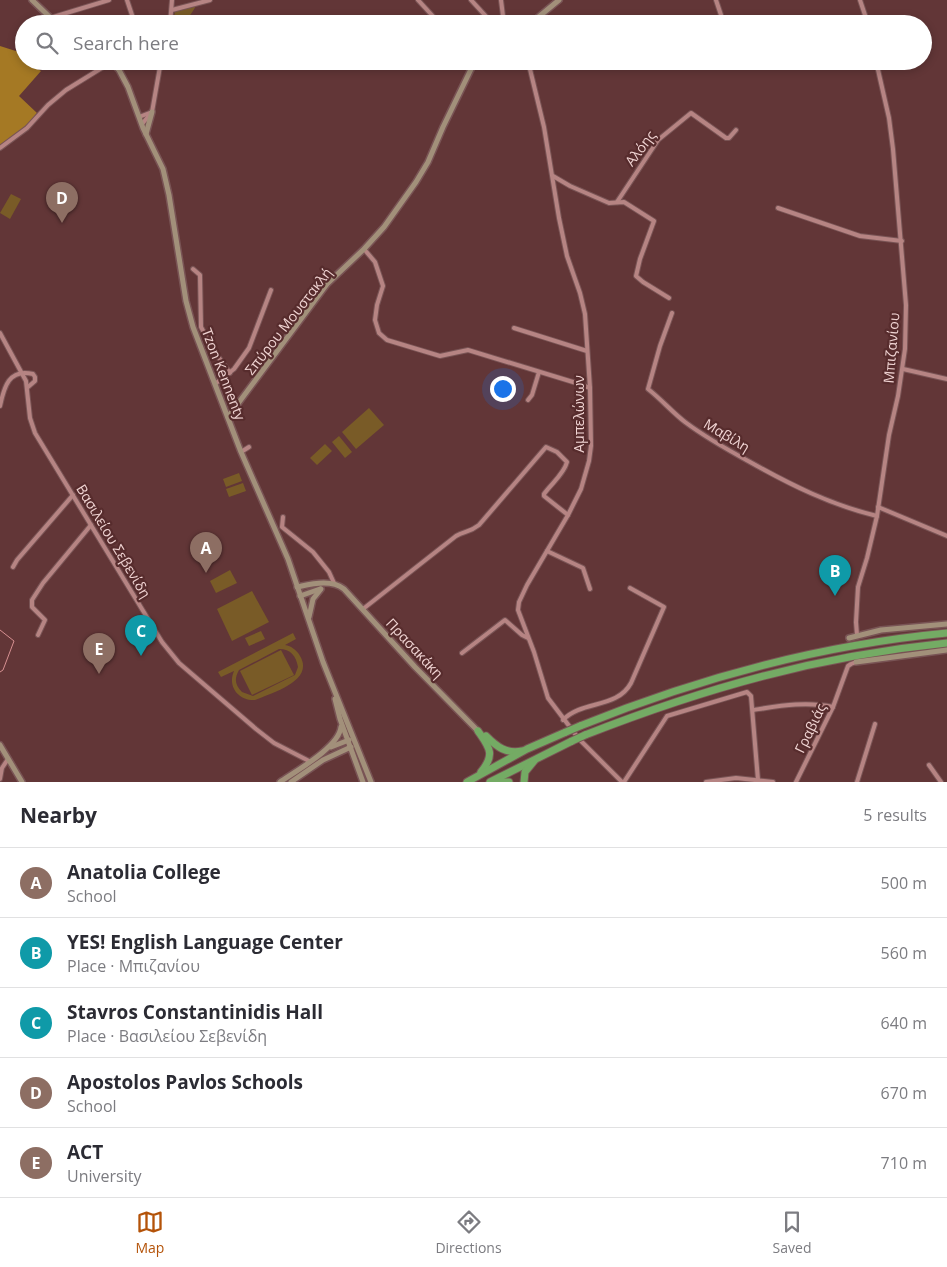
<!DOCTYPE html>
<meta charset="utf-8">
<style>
body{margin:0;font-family:"Open Sans",sans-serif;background:#f7f7f7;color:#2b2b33}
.you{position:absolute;left:502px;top:388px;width:18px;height:18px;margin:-12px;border:4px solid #fff;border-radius:50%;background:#1a73e8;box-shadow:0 0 0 8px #1a73e833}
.badge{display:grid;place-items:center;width:32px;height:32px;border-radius:50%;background:#b45309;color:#fff;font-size:16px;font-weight:700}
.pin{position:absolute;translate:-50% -41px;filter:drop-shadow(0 1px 2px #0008)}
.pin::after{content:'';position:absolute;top:26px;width:18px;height:15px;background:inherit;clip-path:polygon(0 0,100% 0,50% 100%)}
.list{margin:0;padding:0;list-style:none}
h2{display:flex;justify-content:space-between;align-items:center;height:65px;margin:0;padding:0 20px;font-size:21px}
h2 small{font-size:16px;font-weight:400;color:#7c7c81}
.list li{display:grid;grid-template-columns:32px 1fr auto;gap:15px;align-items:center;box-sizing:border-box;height:70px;padding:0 20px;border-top:1px solid #e1e1e2}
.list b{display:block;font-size:19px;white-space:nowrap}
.list p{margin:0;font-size:16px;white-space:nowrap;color:#7c7c81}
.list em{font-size:16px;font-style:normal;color:#7c7c81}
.icon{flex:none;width:28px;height:28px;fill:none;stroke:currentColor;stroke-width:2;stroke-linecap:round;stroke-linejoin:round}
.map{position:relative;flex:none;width:947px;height:782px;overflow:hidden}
.search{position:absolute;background:#fff;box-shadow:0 2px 8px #0003;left:15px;right:15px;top:15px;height:55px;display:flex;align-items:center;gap:12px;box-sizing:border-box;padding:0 18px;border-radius:28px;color:#7c7c81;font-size:19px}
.sheet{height:415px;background:#fff}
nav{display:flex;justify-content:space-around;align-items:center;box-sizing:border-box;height:70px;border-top:1px solid #e1e1e2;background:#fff;font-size:14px;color:#7c7c81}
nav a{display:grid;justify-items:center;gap:2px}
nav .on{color:#b45309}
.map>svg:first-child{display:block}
.green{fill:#795b27;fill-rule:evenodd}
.forest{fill:#a57924}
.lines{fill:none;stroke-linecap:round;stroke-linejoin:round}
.stream{stroke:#d69091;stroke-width:1}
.street-casing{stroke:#795455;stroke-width:6}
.secondary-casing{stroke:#795455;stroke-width:8}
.highway-casing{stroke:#795455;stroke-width:9}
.street{stroke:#b68483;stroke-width:4}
.secondary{stroke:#a2907a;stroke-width:5}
.highway{stroke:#74ab64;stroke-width:7}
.highway-bridge-casing{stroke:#795455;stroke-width:9;stroke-linecap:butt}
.highway-bridge{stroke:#74ab64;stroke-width:7}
.labels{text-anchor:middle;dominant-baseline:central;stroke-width:4.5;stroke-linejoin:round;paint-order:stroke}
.street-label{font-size:14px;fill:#f1d5d4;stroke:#572c2d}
</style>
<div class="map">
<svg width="947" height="782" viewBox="0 0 947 782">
<rect width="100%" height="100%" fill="#623637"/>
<!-- green -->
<g class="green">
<path d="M196,6C189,17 186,24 173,24L175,11Z"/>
<polygon points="11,194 21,199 10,219 0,213"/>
<polygon points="369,408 384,425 356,449 342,432"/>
<polygon points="339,436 352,452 345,458 332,442"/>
<polygon points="325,444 332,451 317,465 310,458"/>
<polygon points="239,473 242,481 226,487 223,479"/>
<polygon points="243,483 246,491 229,497 226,489"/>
<polygon points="230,570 237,583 216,593 210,581"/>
<polygon points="252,591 269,622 232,641 217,609"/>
<polygon points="261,631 265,639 249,646 245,638"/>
<path d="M293,633L296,639L285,645C291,646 297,650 300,656C315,681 271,693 255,700C239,701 227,687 234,671L221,677L218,672ZM279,649C291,649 296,656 298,667L295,675L253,696L242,692C235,685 234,679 239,670Z"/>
<polygon points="281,650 294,675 252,695 240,671"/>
</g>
<!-- forest -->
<polygon class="forest" points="0,46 22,53 24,61 41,71 19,96 37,113 27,126 0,146"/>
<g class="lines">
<!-- stream -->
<polyline class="stream" points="0,630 14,641 3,670 0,672"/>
<defs>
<g id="street">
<polyline points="127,0 135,24"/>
<polyline points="418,0 440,24"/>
<polyline points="471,0 493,24"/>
<polyline points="501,0 504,24"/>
<polyline points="716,0 721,15"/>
<polyline points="860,0 868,24"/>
<polyline points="172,10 210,0"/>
<polyline points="50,18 109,0"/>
<polyline points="134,21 159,24"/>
<polyline points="170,24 172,0"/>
<polyline points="528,61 544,127 559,218 567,256 580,293 585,314 590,388 591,446 589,461 581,489 568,515 527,585 519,602 518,610 534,652 548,698 579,739 622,782"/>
<polyline points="139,117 152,112"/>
<polyline points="142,124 152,112 161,61"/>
<polyline points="0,148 27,128 48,105 66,90 113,61"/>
<polyline points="553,176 570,186 609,203 624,202 654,221 640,259 636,276 643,282 669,298"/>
<polyline points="617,202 658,140 691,113 726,138 729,138 736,130"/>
<polyline points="778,208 860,236 902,241"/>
<polyline points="364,249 375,262 383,286 377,305 375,320 379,333 387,340 440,356 468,350 573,382 590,388"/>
<polyline points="193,269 200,275 201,327 214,351 230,373"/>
<path d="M672,313L660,346L648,389C661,399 672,412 685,422C705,437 728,450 750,462C791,485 831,505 877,516"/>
<polyline points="514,328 587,351"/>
<polyline points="0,333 26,381 30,418 35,433 162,642 179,663 256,729 274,743 309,761"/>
<polyline points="903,369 947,379"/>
<polyline points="215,384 234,369 249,348 271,290"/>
<polyline points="528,400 532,395 539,372"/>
<path d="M0,406C4,387 9,368 33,374L35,377V381L28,387"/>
<polyline points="241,452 249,447"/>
<polyline points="878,507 947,536"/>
<polyline points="283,517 282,527 313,552 329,572 334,583"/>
<polyline points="547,551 583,568 590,589"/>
<polyline points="13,567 17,560 73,495"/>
<path d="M363,609L456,536C464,531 469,533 479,525L546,447L557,452L567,462C564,474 551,484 544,494V496L568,515"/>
<polyline points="38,635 45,620 32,607 32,600 43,583 91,525"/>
<polyline points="857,635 856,622 858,587 867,558 877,516 889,435 898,396 905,349 906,305 893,149 889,118 876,61"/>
<polyline points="462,653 505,620 522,635 528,638"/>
<path d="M753,710C779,706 806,701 833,707"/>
<path d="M563,720C582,700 617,709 631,683L664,607L630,588"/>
<polyline points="929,765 941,782"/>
<polyline points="0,779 2,768 8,759"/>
<polyline points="624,782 667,716 747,692 751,696 758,780"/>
<polyline points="706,782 736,778 773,782"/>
<polyline points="796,782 833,707 848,666 851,664 856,662"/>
<polyline points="857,782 875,724"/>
</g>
<g id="secondary">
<polyline points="32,0 57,24"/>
<polyline points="530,24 559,0"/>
<polyline points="110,61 119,70 128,87 143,128 163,169 169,195 186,301 193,327 241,452 288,559 323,662 371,782"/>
<polyline points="146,134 152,112"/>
<polyline points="228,417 327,284 364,249 384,227 416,182 428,162 443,127 475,61"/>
<path d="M297,587C312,584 331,579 344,589L415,667L478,731"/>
<polyline points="300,596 320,589"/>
<polyline points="309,617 313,599 321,589"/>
<polyline points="849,638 881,630 947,624"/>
<polyline points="856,662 947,650"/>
<polyline points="335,699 340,719 363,782"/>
<polyline points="0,745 22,782"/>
<polyline points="331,747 349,740"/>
<path d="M280,782C296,771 339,747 341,727"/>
<polyline points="291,782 323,760 351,747"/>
</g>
<g id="highway">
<path d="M580,726C698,678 820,645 947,633"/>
<path d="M478,731C489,747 496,754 481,772"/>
<path d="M585,735C705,688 818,656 947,643"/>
<path d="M486,736C497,747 506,754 522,751"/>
<polyline points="467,782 527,749 566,732"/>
<polyline points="490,782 572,741"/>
<polyline points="501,782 509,782"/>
<polyline points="524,782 525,772 534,761"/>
</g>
</defs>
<!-- street casing -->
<use href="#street" class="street-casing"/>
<!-- secondary casing -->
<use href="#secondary" class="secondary-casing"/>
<!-- highway casing -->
<use href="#highway" class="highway-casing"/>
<!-- street -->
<use href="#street" class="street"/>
<!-- secondary -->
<use href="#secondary" class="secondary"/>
<!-- highway -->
<use href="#highway" class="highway"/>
<defs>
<g id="highway-bridge">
<polyline points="566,732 580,726"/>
<polyline points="572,741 585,735"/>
</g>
</defs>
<!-- highway-bridge casing -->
<use href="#highway-bridge" class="highway-bridge-casing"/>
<!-- highway-bridge -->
<use href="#highway-bridge" class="highway-bridge"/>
</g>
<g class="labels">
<!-- street labels -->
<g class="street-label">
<text transform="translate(640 148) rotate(-53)">Αλόης</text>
<text transform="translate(288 321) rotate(-52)">Σπύρου Μουστακλή</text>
<text transform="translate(891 348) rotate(-85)">Μπιζανίου</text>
<text transform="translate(224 374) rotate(69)">Tzon Kennenty</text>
<text transform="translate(578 414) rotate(-90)">Αμπελώνων</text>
<text transform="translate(727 435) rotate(31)">Μαβίλη</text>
<text transform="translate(114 541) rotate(59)">Βασιλείου Σεβενίδη</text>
<text transform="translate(415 648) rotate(47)">Πρασακάκη</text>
<text transform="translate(810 728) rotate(-64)">Γραβιάς</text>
</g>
</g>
</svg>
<div class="you"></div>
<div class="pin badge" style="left:206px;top:573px;background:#8d6e63">A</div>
<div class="pin badge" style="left:835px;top:596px;background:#0f9aa8">B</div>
<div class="pin badge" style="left:141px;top:656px;background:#0f9aa8">C</div>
<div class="pin badge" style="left:62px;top:223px;background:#8d6e63">D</div>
<div class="pin badge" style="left:99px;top:674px;background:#8d6e63">E</div>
<div class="search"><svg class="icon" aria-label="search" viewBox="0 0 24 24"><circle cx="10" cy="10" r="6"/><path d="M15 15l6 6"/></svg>Search here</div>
</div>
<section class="sheet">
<h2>Nearby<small>5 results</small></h2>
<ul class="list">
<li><span class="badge" style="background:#8d6e63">A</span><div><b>Anatolia College</b><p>School</p></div><em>500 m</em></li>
<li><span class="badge" style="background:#0f9aa8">B</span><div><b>YES! English Language Center</b><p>Place · Μπιζανίου</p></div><em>560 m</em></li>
<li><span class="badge" style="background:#0f9aa8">C</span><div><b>Stavros Constantinidis Hall</b><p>Place · Βασιλείου Σεβενίδη</p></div><em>640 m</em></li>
<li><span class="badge" style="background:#8d6e63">D</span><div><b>Apostolos Pavlos Schools</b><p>School</p></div><em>670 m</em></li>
<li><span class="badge" style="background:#8d6e63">E</span><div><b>ACT</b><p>University</p></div><em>710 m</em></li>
</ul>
</section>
<nav>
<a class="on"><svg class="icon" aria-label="map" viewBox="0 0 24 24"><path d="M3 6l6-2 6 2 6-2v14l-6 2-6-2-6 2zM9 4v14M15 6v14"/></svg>Map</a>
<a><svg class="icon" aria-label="directions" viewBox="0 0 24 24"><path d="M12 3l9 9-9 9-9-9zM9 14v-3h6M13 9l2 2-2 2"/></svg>Directions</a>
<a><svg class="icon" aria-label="saved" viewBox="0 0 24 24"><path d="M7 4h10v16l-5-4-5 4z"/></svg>Saved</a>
</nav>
